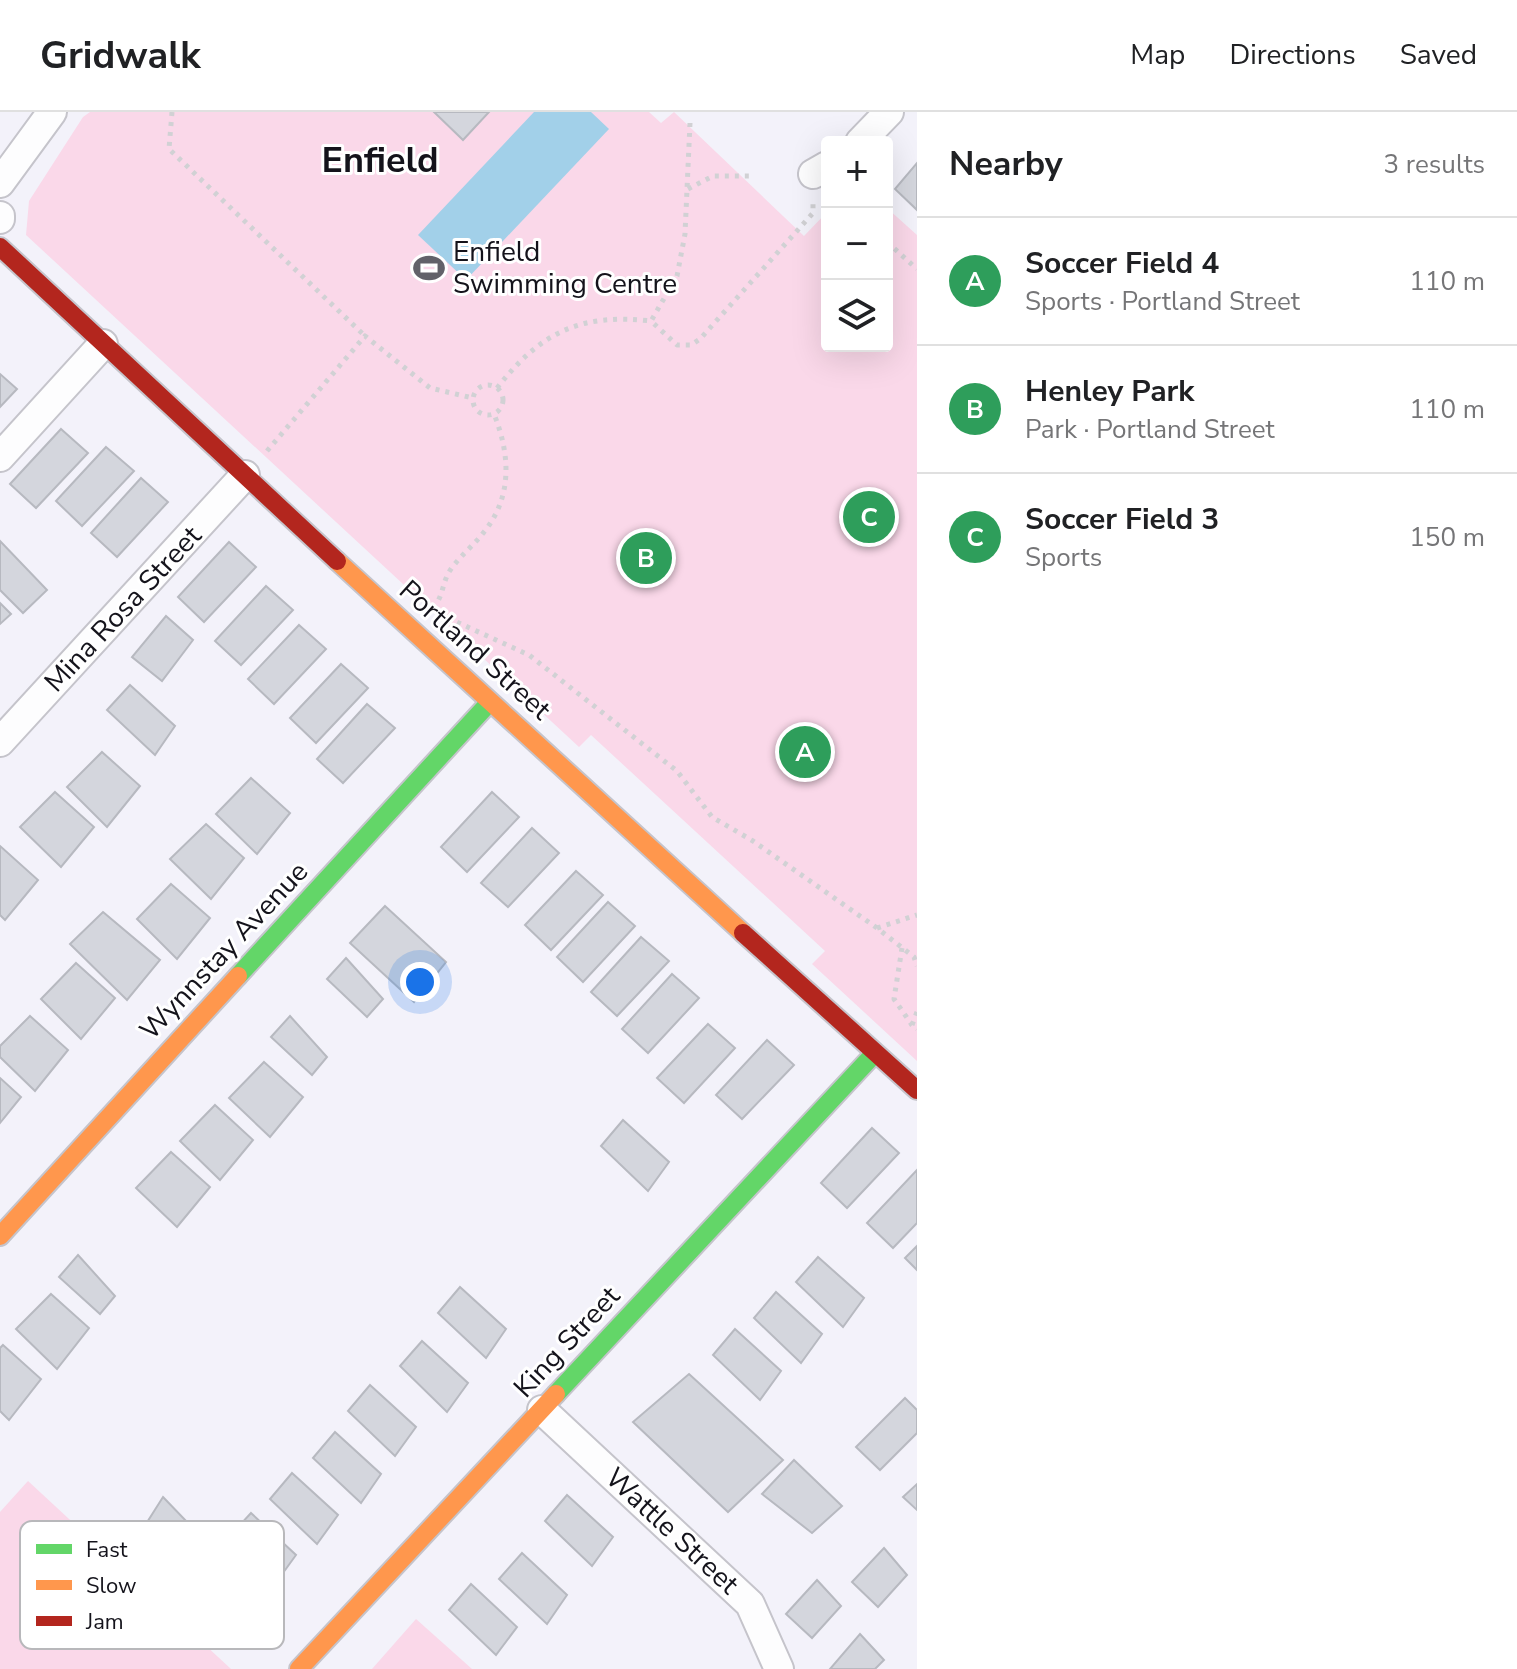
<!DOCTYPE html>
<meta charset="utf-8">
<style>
body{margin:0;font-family:"Nunito Sans",sans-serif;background:#f6f6f6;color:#202124}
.controls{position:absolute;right:24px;top:24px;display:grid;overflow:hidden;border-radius:8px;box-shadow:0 8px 32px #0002}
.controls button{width:72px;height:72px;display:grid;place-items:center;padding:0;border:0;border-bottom:2px solid #e0e0e0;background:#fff;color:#202124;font:40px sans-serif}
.you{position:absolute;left:420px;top:870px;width:28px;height:28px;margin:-20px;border:6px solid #fff;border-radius:50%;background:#1a73e8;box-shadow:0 0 0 12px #1a73e833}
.badge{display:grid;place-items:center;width:52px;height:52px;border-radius:50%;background:#626169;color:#fff;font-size:26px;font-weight:700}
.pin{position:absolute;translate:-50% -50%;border:4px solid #fff;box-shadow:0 2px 8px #0006}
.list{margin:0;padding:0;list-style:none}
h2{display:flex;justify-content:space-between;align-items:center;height:104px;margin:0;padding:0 32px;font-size:34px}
h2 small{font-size:26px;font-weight:400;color:#757577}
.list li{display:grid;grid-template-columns:52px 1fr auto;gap:24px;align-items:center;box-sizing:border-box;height:128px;padding:0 32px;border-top:2px solid #e0e0e0}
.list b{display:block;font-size:30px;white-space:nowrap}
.list p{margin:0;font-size:26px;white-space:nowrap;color:#757577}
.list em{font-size:26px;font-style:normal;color:#757577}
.icon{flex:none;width:44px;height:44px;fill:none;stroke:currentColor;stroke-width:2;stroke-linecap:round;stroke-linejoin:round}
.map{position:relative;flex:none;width:917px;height:1557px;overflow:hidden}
header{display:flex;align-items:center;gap:48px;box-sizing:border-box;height:112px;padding:0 40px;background:#fff;border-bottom:2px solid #e0e0e0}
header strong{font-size:38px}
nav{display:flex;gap:44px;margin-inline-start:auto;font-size:28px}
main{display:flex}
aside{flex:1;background:#fff}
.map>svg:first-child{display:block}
.green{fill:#fad8e9}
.water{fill:#a2d0e9}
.building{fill:#d4d6dd;stroke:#b7b9c0;stroke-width:2}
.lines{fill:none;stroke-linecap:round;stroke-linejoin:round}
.street-casing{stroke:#c5c4cb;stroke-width:32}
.fast-casing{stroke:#c5c4cb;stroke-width:22}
.slow-casing{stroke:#c5c4cb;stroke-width:22}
.jam-casing{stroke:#c5c4cb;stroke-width:22}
.path{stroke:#d1d1d4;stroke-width:5;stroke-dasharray:4 6;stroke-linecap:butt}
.street{stroke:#fdfdfe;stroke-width:28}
.fast{stroke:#63d668;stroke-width:18}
.slow{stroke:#ff974d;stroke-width:18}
.jam{stroke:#b3261e;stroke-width:18}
.labels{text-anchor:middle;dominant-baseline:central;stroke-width:6;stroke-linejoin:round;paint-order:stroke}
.poi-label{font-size:28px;fill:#14131b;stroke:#fff;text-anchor:start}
.street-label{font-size:28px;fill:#14131b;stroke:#fff}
.district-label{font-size:36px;font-weight:bold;fill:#14131b;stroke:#fff}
.key{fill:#fff;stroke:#b8b8bb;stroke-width:2}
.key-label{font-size:22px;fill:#14131b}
</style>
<header>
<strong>Gridwalk</strong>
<nav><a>Map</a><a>Directions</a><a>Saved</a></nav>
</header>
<main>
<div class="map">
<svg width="917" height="1557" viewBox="0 0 917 1557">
<rect width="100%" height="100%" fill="#f3f2fa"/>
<!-- green -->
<g class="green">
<polygon points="90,0 649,0 661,11 674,0 804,124 827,100 827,234 887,234 887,96 917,123 917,949 812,852 825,839 591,623 579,635 26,123 29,89 83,5"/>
<polygon points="28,1369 231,1557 0,1557 0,1400"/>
<polygon points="416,1507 472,1557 372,1557"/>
</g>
<!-- water -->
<polygon class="water" points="534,0 591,0 609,17 466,168 418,123"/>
<!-- building -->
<g class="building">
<polygon points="434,0 489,0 463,28"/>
<polygon points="917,51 917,98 895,77"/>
<polygon points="0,262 17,277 0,295"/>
<polygon points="61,317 88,341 36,396 10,372"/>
<polygon points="106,335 134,359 82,414 56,389"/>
<polygon points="141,366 168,390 117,445 91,421"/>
<polygon points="0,429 47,478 23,501 0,478"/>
<polygon points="229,430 256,455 204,510 178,485"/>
<polygon points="266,474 293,498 241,553 215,529"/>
<polygon points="0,491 11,502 0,512"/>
<polygon points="166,504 193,528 162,569 132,545"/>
<polygon points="299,513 326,537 274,592 248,567"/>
<polygon points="341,552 368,576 316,631 290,606"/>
<polygon points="130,573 175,614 155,643 107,598"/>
<polygon points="367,592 395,616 343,671 317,647"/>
<polygon points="102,640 140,674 107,715 67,675"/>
<polygon points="251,666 290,701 257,742 216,702"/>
<polygon points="55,680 94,715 61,755 20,715"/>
<polygon points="492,680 519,705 467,760 441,735"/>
<polygon points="206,712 244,746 211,787 170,747"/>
<polygon points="532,716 559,741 508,795 481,771"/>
<polygon points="0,734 38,768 5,808 0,803"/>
<polygon points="576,759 603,783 551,838 525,813"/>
<polygon points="171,772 210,806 177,847 137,807"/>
<polygon points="608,790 635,814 583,870 557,845"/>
<polygon points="385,794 446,850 414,890 350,831"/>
<polygon points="103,800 160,848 127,888 70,832"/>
<polygon points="641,825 669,849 617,904 591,880"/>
<polygon points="346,846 383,887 367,905 327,867"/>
<polygon points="76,851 115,886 81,927 41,887"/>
<polygon points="672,862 699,886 648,941 622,917"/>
<polygon points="30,904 68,938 35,979 0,945 0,934"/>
<polygon points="290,904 327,945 312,963 271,925"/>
<polygon points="708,912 735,936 684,991 657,966"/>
<polygon points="767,928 794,953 742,1007 716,983"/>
<polygon points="264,950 303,985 270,1025 229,986"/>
<polygon points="0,966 21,985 0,1011"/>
<polygon points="215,993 253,1028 220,1068 180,1029"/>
<polygon points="623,1008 669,1050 648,1079 601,1034"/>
<polygon points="872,1016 899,1041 847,1096 821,1071"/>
<polygon points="171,1040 210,1075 177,1115 136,1076"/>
<polygon points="917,1058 917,1111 893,1136 867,1111"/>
<polygon points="917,1134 917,1158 905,1146"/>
<polygon points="78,1143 115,1184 100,1202 59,1165"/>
<polygon points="818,1145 864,1186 843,1215 796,1170"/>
<polygon points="460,1175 506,1217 486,1246 438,1201"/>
<polygon points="776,1180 822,1222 801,1251 754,1206"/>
<polygon points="51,1182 89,1216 57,1257 16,1217"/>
<polygon points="735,1217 781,1259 760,1288 713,1243"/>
<polygon points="422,1229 468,1271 447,1300 400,1254"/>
<polygon points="3,1233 41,1267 9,1308 0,1299 0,1236"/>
<polygon points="689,1262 783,1348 728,1400 633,1310"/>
<polygon points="370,1273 416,1315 395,1344 348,1299"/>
<polygon points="905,1286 917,1298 917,1321 880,1358 856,1335"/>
<polygon points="335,1320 381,1362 361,1391 313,1346"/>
<polygon points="794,1348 842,1394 812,1421 762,1382"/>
<polygon points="292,1361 338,1403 317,1432 270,1387"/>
<polygon points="917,1372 917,1398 903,1385"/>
<polygon points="567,1383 613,1425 592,1454 545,1409"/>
<polygon points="163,1385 265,1491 244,1519 139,1423"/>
<polygon points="251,1401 296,1443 275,1472 228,1426"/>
<polygon points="884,1436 907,1463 878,1495 852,1470"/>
<polygon points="522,1441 567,1483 547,1512 499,1467"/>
<polygon points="817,1468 841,1494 812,1526 786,1502"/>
<polygon points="471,1472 517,1515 496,1543 449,1498"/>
<polygon points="860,1522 884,1548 875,1557 830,1557"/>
</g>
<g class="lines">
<defs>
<g id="street">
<polyline points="860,30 889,0"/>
<polyline points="813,62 827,54"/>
<polyline points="0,71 52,0"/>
<polyline points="0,104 0,107"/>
<polyline points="0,345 103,232"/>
<polyline points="0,630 245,363"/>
<polyline points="542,1298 750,1492 779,1557"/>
</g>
<g id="fast">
<polyline points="238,864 489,591"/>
<polyline points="556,1282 875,941"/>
</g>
<g id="slow">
<polyline points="337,449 743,821"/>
<polyline points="0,1124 238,864"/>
<polyline points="299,1557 556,1282"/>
</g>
<g id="jam">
<polyline points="0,135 337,449"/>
<polyline points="743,821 917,978"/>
</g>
</defs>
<!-- street casing -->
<use href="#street" class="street-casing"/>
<!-- fast casing -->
<use href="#fast" class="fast-casing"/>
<!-- slow casing -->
<use href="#slow" class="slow-casing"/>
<!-- jam casing -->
<use href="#jam" class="jam-casing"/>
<!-- path -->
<g class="path">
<polyline points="172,0 169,37 365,224"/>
<polyline points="690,11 685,122 677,164 651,209 677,233 691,233 700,227 813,101 813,87"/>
<polyline points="688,77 713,64 749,64"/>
<polyline points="887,130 917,157"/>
<circle cx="488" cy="288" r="15"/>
<path d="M497,276C541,220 580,201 651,209"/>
<polyline points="267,339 365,224 430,276 473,286"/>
<path d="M433,496C444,484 442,469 451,457C461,443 474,433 484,420C513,384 510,342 494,302"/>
<polyline points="448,506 529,543 677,659 712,705 753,729 877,816 914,845 917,854"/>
<polyline points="877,816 917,803"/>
<polyline points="902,836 894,887 912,913"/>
<polyline points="917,900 912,913 917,917"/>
</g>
<!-- street -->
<use href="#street" class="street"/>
<!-- fast -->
<use href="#fast" class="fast"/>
<!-- slow -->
<use href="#slow" class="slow"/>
<!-- jam -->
<use href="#jam" class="jam"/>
</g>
<!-- icons -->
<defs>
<symbol id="stadium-bare" viewBox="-9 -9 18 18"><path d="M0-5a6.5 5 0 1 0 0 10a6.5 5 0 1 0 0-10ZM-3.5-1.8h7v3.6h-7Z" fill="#626169" stroke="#fff" stroke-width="2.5" paint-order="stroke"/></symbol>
</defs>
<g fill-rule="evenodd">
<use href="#stadium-bare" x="407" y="134" width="44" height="44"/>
</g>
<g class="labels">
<!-- poi labels -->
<g class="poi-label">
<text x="453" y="140">Enfield<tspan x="453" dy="32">Swimming Centre</tspan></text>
</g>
<!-- street labels -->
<g class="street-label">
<text transform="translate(123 497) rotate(-47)">Mina Rosa Street</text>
<text transform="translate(475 538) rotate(42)">Portland Street</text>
<text transform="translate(224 839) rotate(-47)">Wynnstay Avenue</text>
<text transform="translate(567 1230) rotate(-47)">King Street</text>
<text transform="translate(672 1419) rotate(43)">Wattle Street</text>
</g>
<!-- district labels -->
<g class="district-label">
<text x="380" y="48">Enfield</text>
</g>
</g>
<!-- legend -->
<rect x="20" y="1409" width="264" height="128" rx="12" class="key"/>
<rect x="36" y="1432" width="36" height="10" fill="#63d668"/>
<rect x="36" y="1468" width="36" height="10" fill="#ff974d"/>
<rect x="36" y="1504" width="36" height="10" fill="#b3261e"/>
<g class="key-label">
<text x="86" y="1445">Fast</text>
<text x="86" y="1481">Slow</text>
<text x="86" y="1517">Jam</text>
</g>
</svg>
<div class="controls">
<button>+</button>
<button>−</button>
<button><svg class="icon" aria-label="layers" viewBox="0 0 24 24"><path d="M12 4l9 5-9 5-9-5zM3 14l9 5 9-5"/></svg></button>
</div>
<div class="you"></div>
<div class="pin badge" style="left:805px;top:640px;background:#2e9e5b">A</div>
<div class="pin badge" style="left:646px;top:446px;background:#2e9e5b">B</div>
<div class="pin badge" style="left:869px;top:405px;background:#2e9e5b">C</div>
</div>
<aside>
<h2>Nearby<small>3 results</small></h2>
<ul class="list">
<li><span class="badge" style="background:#2e9e5b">A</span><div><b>Soccer Field 4</b><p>Sports · Portland Street</p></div><em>110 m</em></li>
<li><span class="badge" style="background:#2e9e5b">B</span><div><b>Henley Park</b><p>Park · Portland Street</p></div><em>110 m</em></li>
<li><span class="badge" style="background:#2e9e5b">C</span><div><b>Soccer Field 3</b><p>Sports</p></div><em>150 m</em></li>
</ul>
</aside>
</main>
